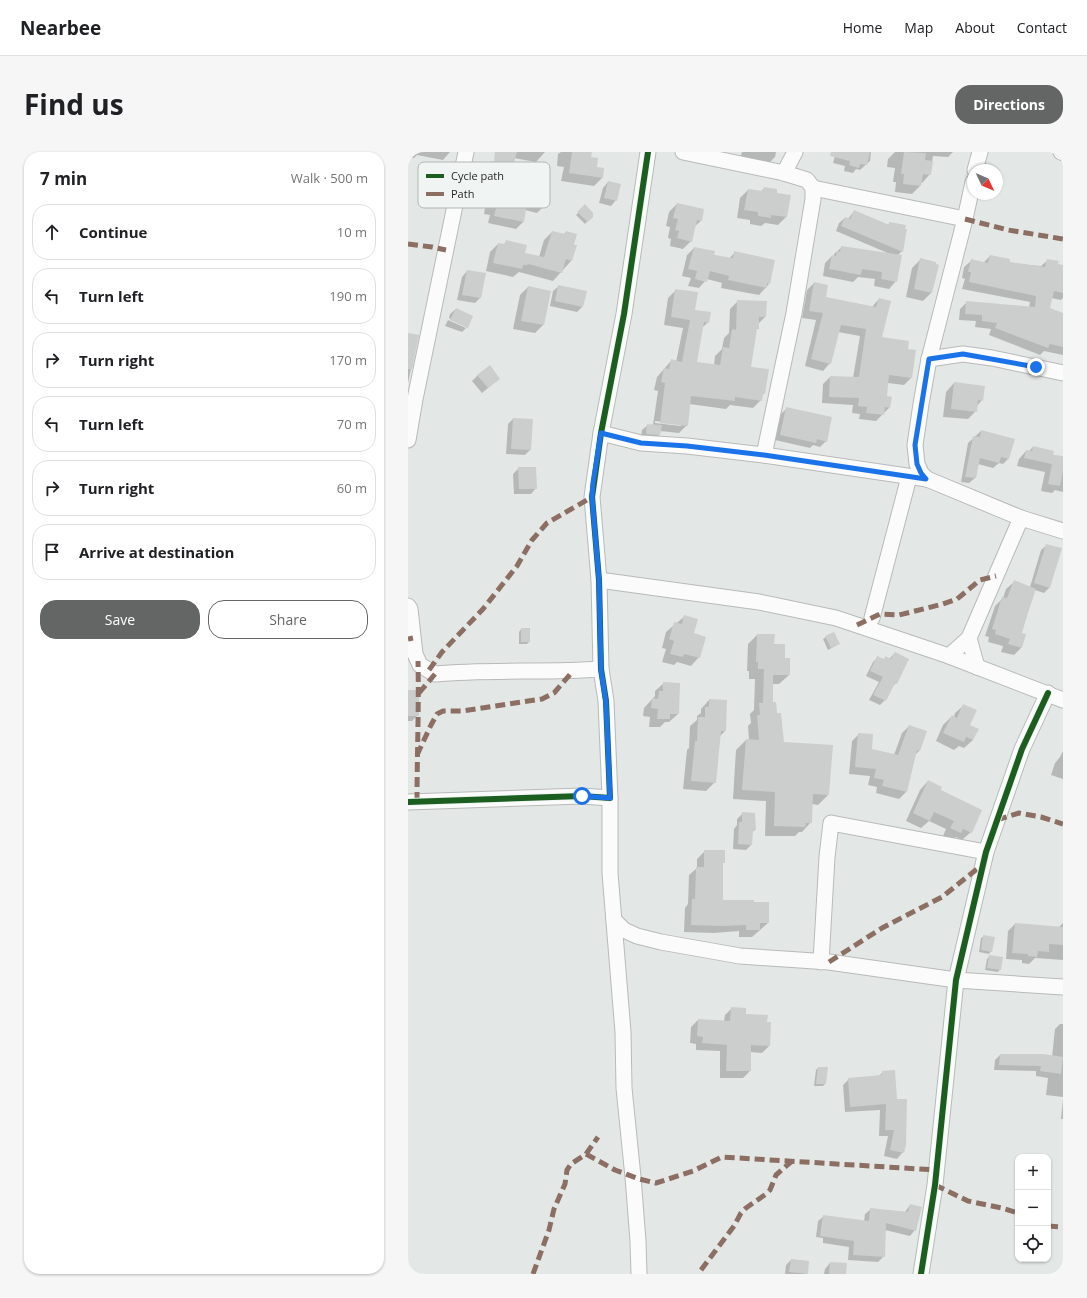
<!DOCTYPE html>
<meta charset="utf-8">
<style>
body{margin:0;font-family:"Open Sans",sans-serif;background:#f6f6f6;color:#202124}
.controls{position:absolute;right:12px;bottom:12px;display:grid;overflow:hidden;border-radius:8px;box-shadow:0 1px 3px #0004}
.controls button{width:36px;height:36px;display:grid;place-items:center;padding:0;border:0;border-bottom:1px solid #e0e0e0;background:#fff;color:#202124;font:20px sans-serif}
.compass{position:absolute;left:559px;top:12px;width:36px;height:36px;border-radius:50%;background:#fff;box-shadow:0 1px 3px #0004;rotate:134deg}
.stop{position:absolute;width:12px;height:12px;margin:-9px;border:3px solid #1a73e8;border-radius:50%;background:#fff}
.stop.end{background:#1a73e8;border-color:#fff;box-shadow:0 1px 4px #0008}
.list{margin:0;padding:0;list-style:none}
h2{display:flex;justify-content:space-between;align-items:center;height:52px;margin:0;padding:0 16px;font-size:17px}
h2 small{font-size:13px;font-weight:400;color:#757577}
.list li{display:grid;grid-template-columns:26px 1fr auto;gap:12px;align-items:center;box-sizing:border-box;height:56px;margin:0 8px 8px;padding:0 8px;border:1px solid #e0e0e0;border-radius:16px}
.list b{display:block;font-size:15px;white-space:nowrap}
.list em{font-size:13px;font-style:normal;color:#757577}
.actions{display:flex;gap:8px;padding:12px 16px}
.actions a{flex:1;padding:9px 0;border:1px solid #646665;border-radius:16px;text-align:center;font-size:14px;color:#646665}
.actions .main{background:#646665;color:#fff}
.icon{flex:none;width:22px;height:22px;fill:none;stroke:currentColor;stroke-width:2;stroke-linecap:round;stroke-linejoin:round}
.map{position:relative;flex:none;width:655px;height:1122px;overflow:hidden;border-radius:16px}
header{display:flex;align-items:center;gap:24px;box-sizing:border-box;height:56px;padding:0 20px;background:#fff;border-bottom:1px solid #e0e0e0}
header strong{font-size:19px}
nav{display:flex;gap:22px;margin-inline-start:auto;font-size:14px}
.intro{display:flex;align-items:center;justify-content:space-between;box-sizing:border-box;height:96px;padding:0 24px}
h1{margin:0;font-size:28px}
.button{padding:10px 18px;border-radius:16px;background:#646665;color:#fff;font-size:14px;font-weight:700}
main{display:flex;gap:24px;padding:0 24px}
aside{flex:1;background:#fff;border-radius:16px;box-shadow:0 1px 3px #0004}
.map>svg:first-child{display:block}
.shadow{fill:#0003;fill-rule:evenodd}
.building{fill:#cbcecd}
.lines{fill:none;stroke-linecap:round;stroke-linejoin:round}
.minor-casing{stroke:#b8bab9;stroke-width:17}
.minor{stroke:#fbfbfb;stroke-width:15}
.quiet{stroke:#8d6e63;stroke-width:5;stroke-dasharray:10 5;stroke-linecap:butt}
.cycleway-casing{stroke:#f0f5f3;stroke-width:8}
.cycleway{stroke:#1b5e20;stroke-width:6}
.route{stroke:#1a73e8;stroke-width:5}
.key{fill:#f0f5f3;stroke:#b1b5b4;stroke-width:1}
.key-label{font-size:11px;fill:#1f2120}
</style>
<header>
<strong>Nearbee</strong>
<nav><a>Home</a><a>Map</a><a>About</a><a>Contact</a></nav>
</header>
<div class="intro"><h1>Find us</h1><a class="button">Directions</a></div>
<main>
<aside>
<h2>7 min<small>Walk · 500 m</small></h2>
<ul class="list">
<li><svg class="icon" aria-label="ahead" viewBox="0 0 24 24"><path d="M12 20V5M6 11l6-6 6 6"/></svg><div><b>Continue</b></div><em>10 m</em></li>
<li><svg class="icon" aria-label="left" viewBox="0 0 24 24"><path d="M17 20v-9H6M10 6l-5 5 5 5"/></svg><div><b>Turn left</b></div><em>190 m</em></li>
<li><svg class="icon" aria-label="right" viewBox="0 0 24 24"><path d="M7 20v-9h11M14 6l5 5-5 5"/></svg><div><b>Turn right</b></div><em>170 m</em></li>
<li><svg class="icon" aria-label="left" viewBox="0 0 24 24"><path d="M17 20v-9H6M10 6l-5 5 5 5"/></svg><div><b>Turn left</b></div><em>70 m</em></li>
<li><svg class="icon" aria-label="right" viewBox="0 0 24 24"><path d="M7 20v-9h11M14 6l5 5-5 5"/></svg><div><b>Turn right</b></div><em>60 m</em></li>
<li><svg class="icon" aria-label="arrive" viewBox="0 0 24 24"><path d="M6 21V4h12l-3 4 3 4H6"/></svg><div><b>Arrive at destination</b></div></li>
</ul>
<div class="actions"><a class="main">Save</a><a>Share</a></div>
</aside>
<div class="map">
<svg width="655" height="1122" viewBox="0 0 655 1122">
<rect width="100%" height="100%" fill="#e3e7e5"/>
<!-- shadow -->
<g class="shadow">
<polygon points="0,0 42,0 35,8 9,3 6,6 0,5"/>
<polygon points="95,0 137,0 128,10 95,4"/>
<polygon points="153,0 183,0 182,6 194,26 186,34 153,29 156,15 149,14 150,2"/>
<polygon points="334,0 368,0 367,5 360,12 332,6"/>
<polygon points="428,0 463,0 462,9 452,18 448,17 445,21 436,19 437,14 425,11"/>
<polygon points="487,0 545,0 540,5 525,4 522,22 514,31 513,31 512,34 504,42 487,40 488,30 485,30 487,16 479,15 480,7"/>
<polygon points="83,10 101,26 122,34 140,37 136,54 129,61 117,58 115,70 108,77 80,71 82,63 76,62 80,39 71,37 76,17"/>
<polygon points="200,30 208,48 203,54 191,51 195,36"/>
<polygon points="356,36 367,42 378,65 370,73 357,71 353,74 342,72 342,68 329,66 332,46 340,38 353,40"/>
<polygon points="269,52 293,69 287,74 283,89 275,97 262,94 263,87 260,86 262,75 258,74 261,60"/>
<polygon points="177,54 184,64 177,72 168,63"/>
<polygon points="446,59 480,73 482,71 494,99 489,104 488,129 481,137 466,134 467,127 450,125 445,130 415,124 417,111 424,104 426,104 426,102 434,95 482,102 428,79 431,71 437,66 440,67"/>
<polygon points="144,80 155,83 158,80 165,94 163,109 145,129 111,120 105,125 78,119 82,100 90,92 95,93 99,89 116,102 131,105 136,88"/>
<polygon points="286,96 305,103 321,107 327,100 361,132 351,143 313,136 314,131 299,127 291,136 280,134 283,126 274,124 279,103"/>
<polygon points="582,104 600,111 633,114 640,108 649,113 655,114 655,146 653,148 643,146 641,157 655,173 655,203 636,199 632,203 581,183 583,177 567,175 568,169 551,168 552,157 559,150 621,156 622,150 554,137 557,127 554,126 556,115 563,109 575,111"/>
<polygon points="513,107 529,114 523,141 515,149 498,145 504,116"/>
<polygon points="59,119 72,146 67,151 49,148 54,125"/>
<polygon points="406,131 416,146 464,155 471,147 473,186 499,198 503,226 496,233 480,231 478,245 481,256 468,269 451,267 452,262 444,261 445,253 414,251 415,232 422,225 445,226 452,184 430,180 422,211 415,219 397,214 408,168 394,166 399,138"/>
<polygon points="151,134 174,155 169,160 142,154 145,139"/>
<polygon points="120,135 135,173 127,181 105,177 112,143"/>
<path d="M268,138L286,159L300,170L294,176L287,211L306,213L307,204L314,197L316,186L321,181L322,157L330,149L357,165L350,172V176L348,178L342,216L356,241L354,244L353,248L345,256L322,253L318,257L281,252L279,273L271,281L252,279L251,283L246,288L233,287L234,278L240,273H245L250,239L246,238L249,225L263,209L268,210L275,176L256,173L260,146ZM247,269L273,272V274L247,271Z"/>
<polygon points="48,157 59,175 54,180 37,174 40,168 58,176 58,174 41,166 42,162"/>
<polygon points="0,182 10,184 0,231"/>
<polygon points="70,223 91,227 74,241 64,229"/>
<polygon points="546,231 574,248 569,254 568,259 560,267 535,265 538,240"/>
<polygon points="378,257 418,289 412,295 405,293 402,296 367,288 373,262"/>
<polygon points="105,267 122,298 117,303 98,302 100,272"/>
<polygon points="573,279 601,306 595,312 591,311 585,316 570,312 567,326 561,331 553,330 560,291"/>
<polygon points="625,295 644,303 655,305 655,340 647,338 644,341 633,339 637,320 609,314 611,307 618,299 621,299"/>
<polygon points="111,316 128,336 123,342 106,342 105,322"/>
<polygon points="639,393 641,436 636,441 627,438 613,482 613,496 606,503 593,500 595,494 580,490 581,485 577,484 587,454 595,446 598,437 606,430 622,435 633,398"/>
<polygon points="277,464 285,482 291,505 283,514 269,510 266,513 254,510 258,497 254,496 258,480"/>
<polygon points="113,477 121,490 119,492 111,492 111,480"/>
<polygon points="349,483 365,493 376,507 381,523 371,532 364,532 364,551 375,591 424,594 420,643 410,653 404,652 403,670 394,680 391,680 387,684 357,684 358,649 325,647 328,598 338,588 341,588 340,574 343,571 342,562 346,558 347,527 341,527 341,519 339,519 340,492"/>
<polygon points="418,485 431,492 420,498 415,487"/>
<polygon points="487,501 488,531 484,535 477,548 472,553 461,548 471,530 458,524 465,510 470,505 475,508 478,505 481,507"/>
<polygon points="256,531 270,562 261,570 257,570 252,575 241,575 242,565 235,564 236,556 247,544 247,539"/>
<polygon points="0,539 10,563 4,569 0,569"/>
<polygon points="301,548 317,579 311,585 307,630 298,639 275,637 279,598 281,596 282,574 289,568 289,564 293,561 293,557"/>
<polygon points="556,553 565,588 556,596 551,594 546,598 528,589 535,573 544,564 546,565 547,561"/>
<polygon points="501,574 511,599 507,603 498,640 491,647 468,641 469,635 460,633 462,624 441,622 444,589 451,582 463,598 486,603 494,581"/>
<polygon points="655,599 655,627 643,623 647,611 652,605"/>
<polygon points="520,629 531,638 563,680 554,688 548,685 544,689 535,684 538,677 521,669 513,676 498,669 512,638"/>
<polygon points="335,661 347,678 344,680 344,692 338,698 325,697 326,677 329,673 329,667"/>
<polygon points="297,699 316,710 314,712 314,749 360,771 344,785 331,785 331,779 306,781 276,780 277,756 280,752 281,723 289,716 289,707"/>
<polygon points="655,771 655,808 627,806 621,812 614,811 614,808 598,807 600,779 607,772 650,776"/>
<polygon points="576,784 583,799 581,802 571,800 573,786"/>
<polygon points="582,804 592,817 590,820 577,818 579,807"/>
<polygon points="324,856 337,863 358,871 361,894 354,901 342,900 342,919 335,926 312,926 312,899 288,898 288,892 282,891 283,875 290,868 316,869 317,863"/>
<polygon points="652,872 655,872 655,945 638,943 640,926 628,924 628,919 586,918 587,908 592,903 644,905 647,877"/>
<polygon points="410,916 417,932 415,934 406,934 408,918"/>
<polygon points="475,920 488,948 495,1000 489,1007 476,1004 480,984 471,984 472,958 437,960 435,933 441,927 470,925"/>
<polygon points="655,947 655,967 653,967"/>
<polygon points="502,1053 507,1078 502,1084 477,1078 476,1104 470,1110 440,1108 441,1095 415,1091 415,1086 408,1085 410,1069 416,1064 456,1070 457,1062 463,1057 497,1060"/>
<polygon points="383,1108 399,1109 398,1122 377,1122 378,1113"/>
<polygon points="422,1111 437,1122 416,1122 417,1117"/>
</g>
<!-- building -->
<g class="building">
<polygon points="87,0 109,0 102,25 124,29 123,33 141,37 137,54 119,51 116,70 86,64 88,56 82,55 87,33 77,30 83,9 86,10"/>
<polygon points="164,0 184,0 183,5 190,6 189,15 196,16 195,26 161,21"/>
<polygon points="423,0 462,0 459,13 452,12 451,16 441,13 442,9 422,4"/>
<polygon points="496,0 518,1 517,8 525,9 523,23 515,22 513,34 495,32 496,22 493,22"/>
<polygon points="200,29 213,32 209,49 196,46"/>
<polygon points="356,35 369,37 369,41 383,43 379,65 363,63 363,66 350,64 350,60 336,58 340,37 355,39"/>
<polygon points="269,51 296,57 294,69 289,68 284,90 269,86 271,79 267,78 270,67 265,66"/>
<polygon points="177,52 185,61 185,65 180,70 169,60"/>
<polygon points="446,58 481,73 481,70 498,73 497,77 499,77 495,100 433,74 437,65 442,67"/>
<polygon points="144,79 157,82 158,79 169,82 166,93 169,93 164,109 158,107 154,121 120,112 119,113 115,113 114,117 85,111 90,91 97,92 98,88 119,93 117,101 136,105"/>
<polygon points="433,94 494,103 489,130 473,127 474,120 454,117 453,123 421,117 424,103 428,104 429,99 432,100"/>
<polygon points="286,95 307,99 306,103 325,106 326,99 367,108 362,132 359,131 359,136 320,128 321,124 302,119 299,130 287,127 289,119 280,117"/>
<polygon points="582,103 602,107 602,110 637,115 639,107 651,109 650,112 655,113 655,141 646,139 642,156 655,161 655,195 642,192 640,196 587,176 589,171 574,169 574,163 557,162 558,149 627,155 628,144 561,130 563,120 560,120 563,107 580,111"/>
<polygon points="512,106 528,110 528,112 531,113 524,141 506,137"/>
<polygon points="59,118 78,121 73,146 54,143"/>
<polygon points="406,130 420,133 418,145 468,155 471,146 483,149 474,185 501,189 500,197 508,198 504,226 481,223 479,244 484,245 482,256 477,255 476,263 458,261 459,255 450,254 451,246 421,245 422,224 451,225 458,177 433,173 423,212 403,207 415,161 401,159"/>
<polygon points="150,133 179,139 175,155 147,149"/>
<polygon points="120,134 143,139 136,173 113,169"/>
<polygon points="267,137 290,140 287,158 303,160 301,171 296,170 289,210 312,213 315,195 321,196 324,177 328,178 329,148 359,149 358,165 351,165 351,177 349,177 343,215 361,217 357,242 355,241 354,249 327,245 327,249 283,244 280,274 252,271 257,231 253,230 256,216 261,217 263,207 274,210 282,168 263,165"/>
<polygon points="48,156 65,164 60,176 42,168"/>
<polygon points="0,181 11,183 4,217 0,217"/>
<polygon points="82,213 92,227 80,236 69,223"/>
<polygon points="546,230 577,234 575,249 570,248 569,260 543,257"/>
<polygon points="378,255 424,265 419,290 409,287 408,291 372,283"/>
<polygon points="105,266 125,267 123,298 103,297"/>
<polygon points="239,272 254,273 252,283 238,282"/>
<polygon points="573,278 607,287 601,307 593,305 591,311 572,306 568,326 557,325 565,284 572,285"/>
<polygon points="625,294 646,299 645,303 655,304 655,319 652,334 640,332 644,312 616,306 618,298 624,299"/>
<polygon points="110,315 128,315 129,337 111,337"/>
<polygon points="638,392 654,396 642,436 626,431"/>
<polygon points="606,428 628,437 619,463 614,481 618,482 614,496 600,492 602,487 587,482 588,478 584,477 594,445 599,446"/>
<polygon points="276,463 290,467 286,481 298,485 292,506 276,502 275,505 262,502 266,489 261,487 266,470 274,472"/>
<rect x="113" y="476" width="9" height="14"/>
<polygon points="426,480 432,492 423,496 417,484"/>
<polygon points="349,482 367,482 366,492 377,492 377,506 382,506 382,523 365,523 365,550 368,550 369,561 373,561 376,590 425,593 421,643 405,642 404,671 398,671 397,675 366,674 367,640 334,638 338,587 351,588 349,563 352,563 351,551 355,551 356,517 350,517 350,510 348,510"/>
<polygon points="487,500 501,507 489,532 487,531 478,549 465,543 475,525 462,519 469,504 476,507 477,504 483,507"/>
<polygon points="255,530 272,531 271,562 262,562 262,567 249,567 250,557 243,556 244,546 250,547 251,539 255,539"/>
<rect x="0" y="538" width="11" height="26"/>
<polygon points="301,547 319,548 318,579 313,579 308,631 283,629 287,589 289,589 290,565 297,565 297,555 301,555"/>
<polygon points="555,552 569,558 562,573 571,577 565,588 558,585 556,590 535,581 544,563 549,566"/>
<polygon points="501,573 519,579 512,599 509,598 499,640 474,634 476,628 466,626 468,617 447,615 450,581 465,582 464,597 490,603"/>
<polygon points="520,628 534,635 533,638 574,658 564,681 555,677 553,681 542,676 546,669 526,660 522,669 505,661"/>
<polygon points="334,660 347,661 348,678 345,678 344,693 330,692 331,670 334,670"/>
<polygon points="296,698 317,698 317,711 315,711 315,748 346,748 346,750 361,750 361,771 352,771 352,778 338,778 338,773 314,774 283,773 284,747 287,747 288,715 296,715"/>
<polygon points="607,771 655,775 655,793 641,792 641,800 630,799 629,805 620,804 620,802 604,801"/>
<polygon points="575,783 587,785 584,800 573,798"/>
<polygon points="581,803 595,805 593,818 579,816"/>
<polygon points="323,855 338,856 338,862 360,863 359,870 363,870 362,894 343,893 343,919 318,919 319,893 294,891 295,885 289,884 290,867 322,869"/>
<polygon points="592,902 635,902 655,905 653,922 632,919 633,914 591,913"/>
<polygon points="410,915 420,915 418,932 408,932"/>
<polygon points="487,918 489,947 499,947 498,993 496,1001 482,998 486,978 477,978 478,952 442,955 440,926 474,923 474,919"/>
<polygon points="502,1052 514,1055 508,1079 478,1071 477,1105 445,1103 446,1089 412,1084 415,1063 461,1069 462,1056 500,1060"/>
<polygon points="383,1107 401,1109 400,1122 381,1120"/>
<polygon points="422,1110 439,1111 438,1122 421,1122"/>
</g>
<g class="lines">
<defs>
<g id="minor">
<polyline points="275,0 376,21 399,28 405,36 405,47 386,161 356,303"/>
<polyline points="653,0 655,1"/>
<polyline points="567,18 572,0"/>
<polyline points="376,21 387,0"/>
<polyline points="565,30 557,67 521,207 513,252 507,293 509,312 513,321 519,327 613,366 655,379"/>
<polyline points="405,36 557,67"/>
<polyline points="521,207 555,202 584,206 655,221"/>
<polyline points="193,281 233,291 279,294 356,303 519,327"/>
<polyline points="0,288 7,247 58,0"/>
<polyline points="191,428 351,450 428,466 541,504 655,548"/>
<path d="M0,454L2,457L7,502L12,513L27,522C82,517 138,521 193,517"/>
<polyline points="464,466 501,325"/>
<polyline points="561,486 569,515"/>
<polyline points="541,504 561,486 613,366"/>
<polyline points="202,646 202,721 215,880 216,936 225,1025 230,1089 231,1122"/>
<polyline points="0,650 174,644 202,646 198,549 193,517 191,428 184,345 193,281 216,162 240,0"/>
<polyline points="206,768 216,778 229,784 253,790 332,804 421,810 548,828 655,835"/>
<polyline points="413,810 419,705 423,671 578,700"/>
<polyline points="513,1122 527,1033 548,828 578,700 614,597 640,541"/>
</g>
</defs>
<!-- minor casing -->
<use href="#minor" class="minor-casing"/>
<!-- minor -->
<use href="#minor" class="minor"/>
<!-- quiet -->
<g class="quiet">
<polyline points="557,67 600,78 655,87"/>
<polyline points="0,92 24,95 38,98"/>
<polyline points="449,473 472,462 491,463 535,452 549,447 572,428 588,424"/>
<polyline points="0,487 5,486"/>
<polyline points="21,518 34,500 75,457 109,414 124,388 139,371 184,345"/>
<polyline points="11,541 27,522"/>
<polyline points="9,603 23,573 29,562 35,559 54,559 134,547 146,541 165,519"/>
<path d="M9,650C9,603 11,556 10,509"/>
<polyline points="589,668 611,661 633,665 655,672"/>
<polyline points="421,810 474,776 534,745 574,713"/>
<polyline points="178,1002 207,1018 231,1027 248,1031 285,1019 314,1005 528,1018"/>
<polyline points="527,1033 560,1049 594,1056 610,1061"/>
<polyline points="640,1074 655,1075"/>
<polyline points="293,1118 326,1074 333,1061 338,1056 358,1042 362,1038 368,1023 384,1009"/>
<polyline points="125,1122 141,1078 146,1057 157,1032 159,1018 163,1012 178,1002 190,985"/>
</g>
<defs>
<g id="cycleway">
<polyline points="0,650 174,644 202,646 198,549 193,517 191,428 184,345 193,281 216,162 240,0"/>
<polyline points="513,1122 527,1033 548,828 578,700 614,597 640,541"/>
</g>
</defs>
<!-- cycleway casing -->
<use href="#cycleway" class="cycleway-casing"/>
<!-- cycleway -->
<use href="#cycleway" class="cycleway"/>
</g>
<g class="lines">
<!-- route -->
<polyline class="route" points="174,644 202,646 198,550 193,518 191,428 184,345 185,331 193,281 233,291 279,294 356,303 518,327 513,321 509,312 507,293 521,207 555,202 628,215"/>
</g>
<!-- legend -->
<rect x="10" y="10" width="132" height="46" rx="6" class="key"/>
<rect x="18" y="22" width="18" height="4" fill="#1b5e20"/>
<rect x="18" y="40" width="18" height="4" fill="#8d6e63"/>
<g class="key-label">
<text x="43" y="28">Cycle path</text>
<text x="43" y="46">Path</text>
</g>
</svg>
<div class="controls">
<button>+</button>
<button>−</button>
<button><svg class="icon" aria-label="locate" viewBox="0 0 24 24"><circle cx="12" cy="12" r="6"/><path d="M12 2v4M12 18v4M2 12h4M18 12h4"/></svg></button>
</div>
<svg class="compass" viewBox="-18 -18 36 36"><path d="M0-13l5 13h-10z" fill="#e53935"/><path d="M0 13l5-13h-10z" fill="#757577"/></svg>
<div class="stop" style="left:174px;top:644px"></div>
<div class="stop end" style="left:628px;top:215px"></div>
</div>
</main>
